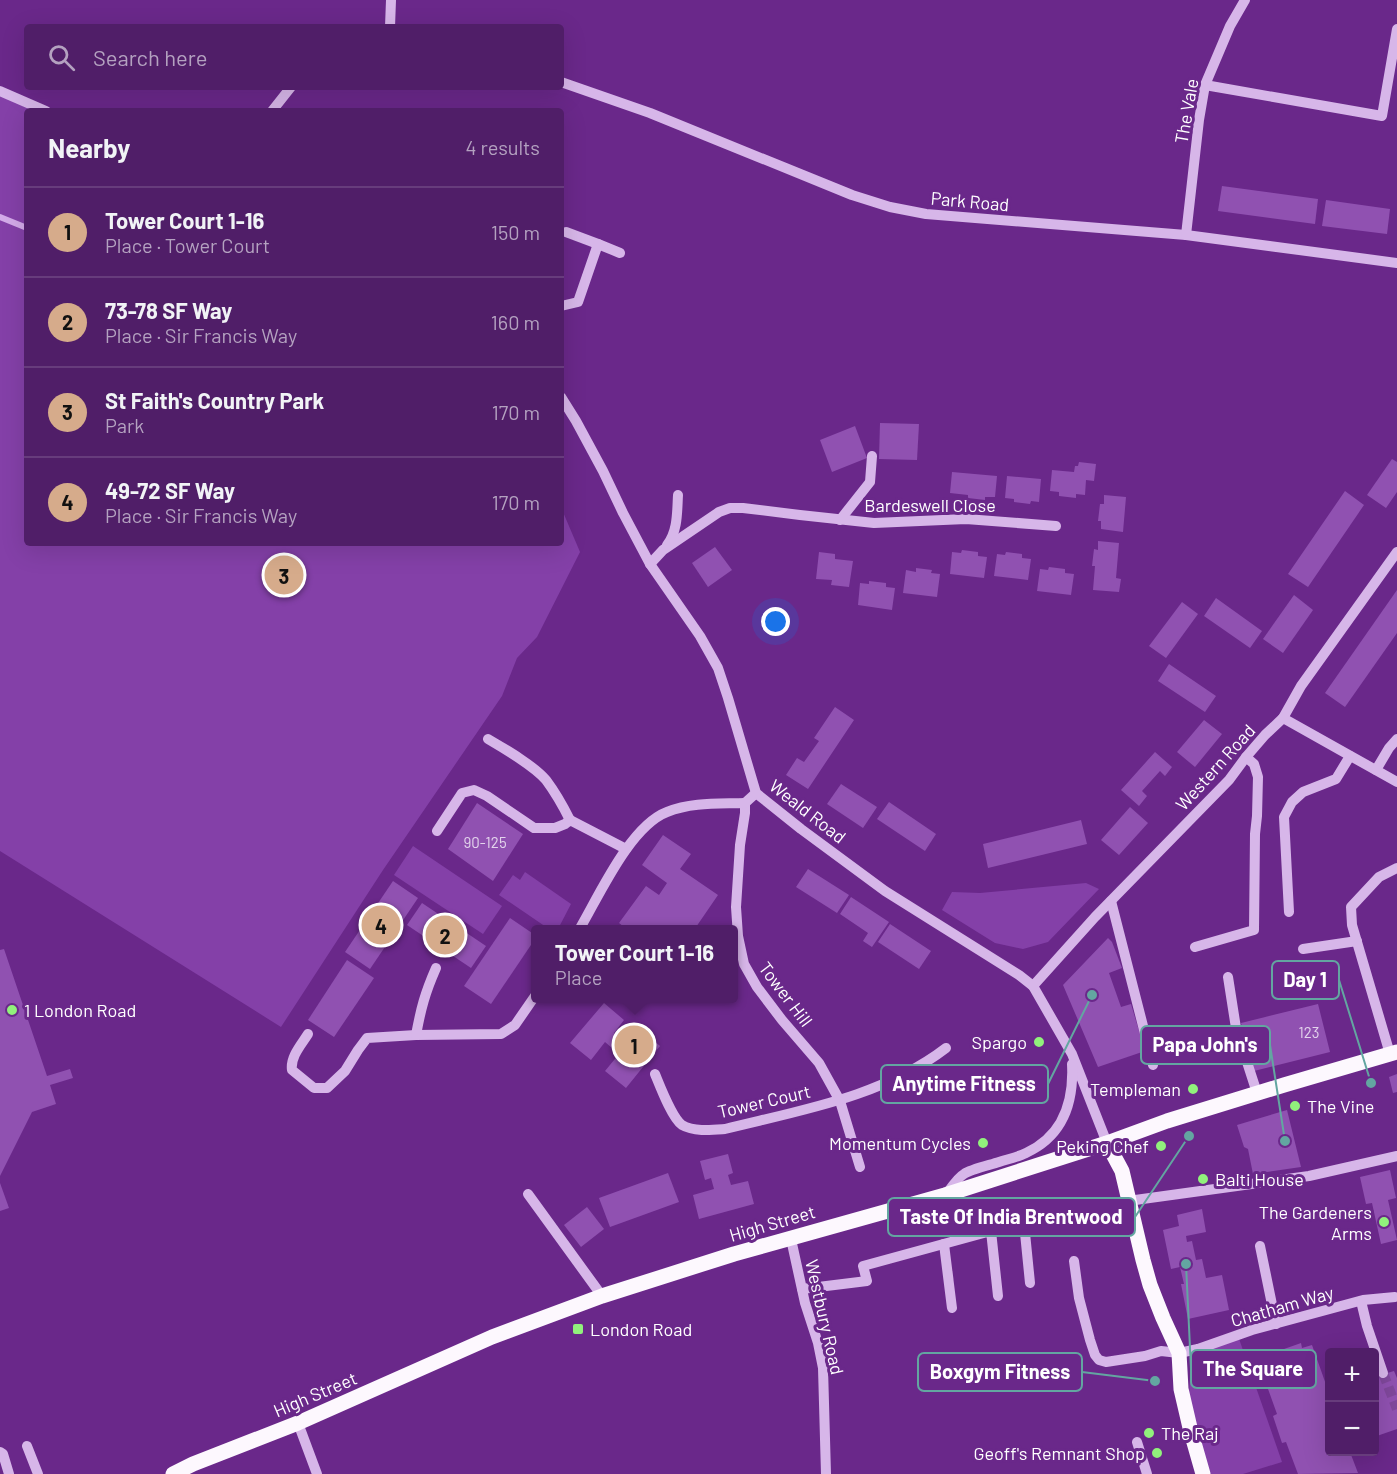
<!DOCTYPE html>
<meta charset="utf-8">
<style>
body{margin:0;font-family:Barlow,sans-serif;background:#56276e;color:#f1f3f6}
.controls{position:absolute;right:18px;bottom:18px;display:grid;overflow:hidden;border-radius:6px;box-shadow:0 6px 24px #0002}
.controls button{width:54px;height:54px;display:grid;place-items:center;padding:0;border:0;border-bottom:2px solid #673c7c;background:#501e68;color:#f1f3f6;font:30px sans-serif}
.you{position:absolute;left:776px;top:622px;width:21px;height:21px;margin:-15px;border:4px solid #fff;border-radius:50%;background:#1a73e8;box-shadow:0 0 0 9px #1a73e833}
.badge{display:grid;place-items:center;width:39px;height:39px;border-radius:50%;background:#d6ab8b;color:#111;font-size:20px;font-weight:700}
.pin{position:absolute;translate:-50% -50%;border:3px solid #fff;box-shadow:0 2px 6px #0006}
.popup{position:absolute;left:531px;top:925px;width:207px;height:78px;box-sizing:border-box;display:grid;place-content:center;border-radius:6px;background:#501e68;filter:drop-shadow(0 2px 4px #0005);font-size:20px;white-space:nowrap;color:#b4a2c0}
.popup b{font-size:22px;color:#f1f3f6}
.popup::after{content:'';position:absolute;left:50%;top:100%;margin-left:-12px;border:12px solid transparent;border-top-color:#501e68}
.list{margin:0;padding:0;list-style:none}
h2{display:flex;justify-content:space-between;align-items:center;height:78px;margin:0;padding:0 24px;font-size:26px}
h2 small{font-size:20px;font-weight:400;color:#b4a2c0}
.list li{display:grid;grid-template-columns:39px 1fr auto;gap:18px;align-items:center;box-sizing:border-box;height:90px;padding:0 24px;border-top:2px solid #673c7c}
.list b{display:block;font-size:22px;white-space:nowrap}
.list p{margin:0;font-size:20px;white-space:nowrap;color:#b4a2c0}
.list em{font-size:20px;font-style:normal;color:#b4a2c0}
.icon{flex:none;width:33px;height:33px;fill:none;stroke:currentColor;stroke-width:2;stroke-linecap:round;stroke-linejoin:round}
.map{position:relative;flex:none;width:1397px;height:1474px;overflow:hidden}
.search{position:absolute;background:#501e68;box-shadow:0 6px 24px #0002;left:24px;top:24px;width:540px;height:66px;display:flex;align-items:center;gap:15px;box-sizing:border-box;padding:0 21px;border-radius:6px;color:#b4a2c0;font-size:22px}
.panel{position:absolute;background:#501e68;box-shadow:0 6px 24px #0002;left:24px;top:108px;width:540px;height:438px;border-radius:6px}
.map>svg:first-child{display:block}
.green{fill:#8440a8}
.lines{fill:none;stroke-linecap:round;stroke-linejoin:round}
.stream{stroke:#d3aae9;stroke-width:6}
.building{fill:#9051b1}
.minor-tunnel{stroke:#80489c;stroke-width:10;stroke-dasharray:10 5;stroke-linecap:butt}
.minor{stroke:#d7b6e9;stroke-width:10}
.major{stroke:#fdf8fe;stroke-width:15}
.poi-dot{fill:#91f17c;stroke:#6a288a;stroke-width:2}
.labels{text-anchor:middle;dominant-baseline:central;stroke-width:6;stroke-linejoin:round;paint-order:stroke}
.number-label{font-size:15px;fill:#e3d4ec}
.street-label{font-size:18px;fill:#fff;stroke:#6a288a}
.poi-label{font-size:18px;fill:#fff;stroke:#6a288a;text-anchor:end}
.leader{fill:none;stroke:#63a6a1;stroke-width:2}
.callout-dot{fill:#63a6a1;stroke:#6a288a;stroke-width:2}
.callout{fill:#6a288a;stroke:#63a6a1;stroke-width:2}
.callout-label{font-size:20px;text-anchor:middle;font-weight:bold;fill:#fff}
</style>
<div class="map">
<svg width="1397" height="1474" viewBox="0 0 1397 1474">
<rect width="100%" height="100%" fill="#6a288a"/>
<!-- green -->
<g class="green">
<polygon points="0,91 46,111 27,111 27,543 561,543 561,509 563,512 580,552 537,637 517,658 502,696 383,870 281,1027 0,851"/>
<polygon points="413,846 502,906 483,934 394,875"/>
<polygon points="525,872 571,904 558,929 549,929 499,895 513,875 520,880"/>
<polygon points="1086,883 1099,889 1048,942 1023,949 995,943 942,910 952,892 980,893"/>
<polygon points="1237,1333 1282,1462 1243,1474 1203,1474 1189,1394 1191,1362 1225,1339"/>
</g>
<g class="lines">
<!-- stream -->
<polyline class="stream" points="0,217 27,228"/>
</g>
<!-- building -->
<g class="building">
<polygon points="1222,186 1318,199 1315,224 1218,211"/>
<polygon points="1326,200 1390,209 1387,234 1322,226"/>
<polygon points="880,423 919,424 917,460 879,459"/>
<polygon points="855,426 867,458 832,472 820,440"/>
<polygon points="1392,459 1397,462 1397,492 1386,508 1367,495"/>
<polygon points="1079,462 1096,464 1094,481 1086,480 1085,495 1076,494 1076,498 1059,496 1059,492 1050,491 1052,470 1074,472 1075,466 1078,466"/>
<polygon points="952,472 997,476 995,497 985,497 985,500 968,498 968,495 950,493"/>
<polygon points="1007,476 1041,479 1039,502 1031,501 1030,504 1014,502 1014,499 1005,498"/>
<polygon points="1345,491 1364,505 1308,587 1288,574"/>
<polygon points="1104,495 1126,497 1123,532 1101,529 1101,521 1098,521 1100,504 1104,504"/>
<polygon points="1098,541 1119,543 1116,578 1121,579 1119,592 1093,590 1095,566 1092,566 1094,549 1098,550"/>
<polygon points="715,547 732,570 708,587 692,563"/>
<polygon points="962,550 978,552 978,556 987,557 984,578 950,574 952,552 961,553"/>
<polygon points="819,552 835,554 835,559 853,561 849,587 831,585 832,580 816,579"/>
<polygon points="1006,552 1022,554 1022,558 1031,559 1028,580 994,576 997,554 1005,555"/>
<polygon points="1049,567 1065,569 1065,573 1074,574 1071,595 1037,591 1040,569 1048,570"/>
<polygon points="916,568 932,570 931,573 940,574 937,597 903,593 906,570 916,572"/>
<polygon points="869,581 886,583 886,587 895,588 892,610 858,605 860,583 869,584"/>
<polygon points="1397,590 1397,633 1345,707 1325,693"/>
<polygon points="1294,595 1313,610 1283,653 1263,639"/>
<polygon points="1216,598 1262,631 1250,648 1204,616"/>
<polygon points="1182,602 1198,614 1166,658 1149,646"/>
<polygon points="1169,664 1216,696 1205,712 1158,681"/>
<polygon points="835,707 854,720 808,789 786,775 797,758 804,762 819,741 814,738"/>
<polygon points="1204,720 1222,734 1195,767 1177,752"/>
<polygon points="1155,752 1172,767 1165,776 1160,771 1142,791 1147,796 1139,806 1121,790"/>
<polygon points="841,784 877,807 863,828 827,804"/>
<polygon points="889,802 936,834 925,851 877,819"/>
<polygon points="477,803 523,834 493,881 448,849"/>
<polygon points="1130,807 1148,823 1119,855 1101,840"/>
<polygon points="1081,820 1087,844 988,868 983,844"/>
<polygon points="663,835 691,854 680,869 718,895 694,930 679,930 676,927 674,930 628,930 619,923 646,886 659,895 667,883 642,865"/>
<polygon points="808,869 849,895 837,913 796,887"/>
<polygon points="393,881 418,898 370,969 345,952"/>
<polygon points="851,897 889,922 872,947 863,941 868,933 840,914"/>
<polygon points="422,903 486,946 471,968 407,925"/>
<polygon points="510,918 535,935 535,939 491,1004 464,986"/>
<polygon points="890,924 931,951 919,969 878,942"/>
<polygon points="1108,938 1112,942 1122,968 1109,973 1121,1007 1131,1004 1145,1051 1098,1067 1063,985"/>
<polygon points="4,949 47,1076 70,1069 73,1078 50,1085 56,1104 32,1112 0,1176 0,950"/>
<polygon points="347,960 374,978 334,1037 308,1020"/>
<polygon points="604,1003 624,1020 614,1033 626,1043 639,1028 660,1046 626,1088 605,1071 619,1054 605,1042 591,1060 570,1043"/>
<polygon points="1318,1004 1330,1052 1254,1071 1241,1023"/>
<polygon points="1397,1074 1397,1092 1393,1093 1389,1077"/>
<polygon points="1287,1110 1301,1167 1253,1174 1248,1149 1244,1147 1237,1125"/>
<polygon points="728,1154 733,1173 728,1175 731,1185 748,1181 754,1204 699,1219 693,1195 714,1189 711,1178 705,1180 700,1161"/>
<polygon points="1390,1170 1396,1198 1388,1200 1397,1240 1381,1244 1372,1203 1366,1204 1360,1177"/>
<polygon points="668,1173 679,1202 610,1227 599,1198"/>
<polygon points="0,1183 9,1208 0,1211"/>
<polygon points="587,1207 604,1229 581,1247 564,1225"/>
<polygon points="1202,1209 1206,1232 1186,1236 1187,1242 1192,1241 1196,1260 1202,1259 1206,1278 1222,1275 1229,1310 1188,1319 1181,1284 1184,1284 1180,1267 1171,1269 1163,1230 1179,1226 1177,1215"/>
<polygon points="1301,1343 1302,1348 1312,1345 1329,1393 1329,1452 1350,1452 1358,1473 1298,1474 1286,1442 1282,1443 1273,1416 1277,1414 1259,1364 1269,1360 1267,1355"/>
<polygon points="1394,1371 1397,1378 1397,1429 1374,1437 1374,1377"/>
</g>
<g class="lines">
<!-- minor-tunnel -->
<polyline class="minor-tunnel" points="1383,1373 1397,1409"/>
<!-- minor -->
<g class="minor">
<polyline points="390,27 391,0"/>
<polyline points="561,82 650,113 852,195 890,207 926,214 1186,235 1397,263"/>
<polyline points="1205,85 1382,116 1397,29"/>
<polyline points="0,91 46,111"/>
<polyline points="272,111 291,87"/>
<polyline points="566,232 598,244"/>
<polyline points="1186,235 1199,120 1205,85 1230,26 1245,0"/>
<polyline points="561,306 578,302 598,244 620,253"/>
<polyline points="561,397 576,421 603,471 623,513 650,564 700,636 718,668 728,698 756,793 801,829 885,891 1019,975 1033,986 1072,1054 1107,1143"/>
<polyline points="840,520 870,482 872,456"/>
<path d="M667,545C678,531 677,512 678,495"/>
<polyline points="650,564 663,550 719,512 730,508 743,508 800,515 874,523 966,519 1056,526"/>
<polyline points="1283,718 1397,782"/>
<path d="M488,739C505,749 533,765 546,780C555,792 563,806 570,820"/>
<polyline points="1376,770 1389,748 1397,739"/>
<polyline points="756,793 745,803 745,813 740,845 736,907 738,936 744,964 757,987 782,1020 819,1063 840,1101 860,1167"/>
<polyline points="437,831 462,793 474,790 487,796 534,828 555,828 565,824 570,820 626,849"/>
<polyline points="1111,901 1153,1065"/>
<polyline points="1289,912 1284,817 1292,802 1303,792 1336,779 1350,756"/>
<path d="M579,930C599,896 630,826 667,812C692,802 719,804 745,803"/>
<polyline points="1195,947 1254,930 1255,834 1257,816 1258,777 1254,764 1246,757"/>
<polyline points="1303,949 1357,941"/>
<polyline points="1228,977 1236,1028 1257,1093"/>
<polyline points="1033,986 1095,917 1229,780 1246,757 1265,735 1283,718 1301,686 1397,552"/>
<path d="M308,1034C301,1045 290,1057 292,1070L314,1088H327L345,1071L358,1050L367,1038L416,1035L501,1034L515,1025L535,996"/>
<path d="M416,1035C421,1008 425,993 436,968"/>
<polyline points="1390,1054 1352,925 1351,907 1379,877 1397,868"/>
<path d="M655,1074C660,1086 672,1118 682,1125C694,1132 712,1130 725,1129C801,1110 882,1097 946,1048"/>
<polyline points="528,1194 602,1296"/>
<path d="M946,1195C951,1188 957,1178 964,1174C971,1169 990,1165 999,1162C1008,1159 1018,1157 1026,1153C1063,1136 1074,1102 1072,1064"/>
<polyline points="1128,1201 1309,1176 1397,1156"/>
<polyline points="991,1231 1024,1223 1030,1283"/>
<polyline points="791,1239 805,1303 818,1343 823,1368 826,1474"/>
<polyline points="944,1244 952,1308"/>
<polyline points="1260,1246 1276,1324"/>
<polyline points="1074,1261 1079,1298 1090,1340 1095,1355 1099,1360 1106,1362 1145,1356 1161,1351 1179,1353 1198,1349 1252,1330 1363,1300 1395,1297"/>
<polyline points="802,1289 867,1281 863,1266 991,1231 998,1296"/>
<polyline points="1361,1301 1367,1326 1383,1373"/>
<polyline points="298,1423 317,1474"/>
<polyline points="1137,1442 1147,1474"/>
<polyline points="27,1446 38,1474"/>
<polyline points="0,1452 3,1454 9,1474"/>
</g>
<!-- major -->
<g class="major">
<polyline points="1107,1143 1122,1171 1143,1260 1150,1285 1163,1318 1179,1353 1181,1389 1191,1432 1203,1474"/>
<polyline points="173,1474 193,1464 298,1423 492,1337 602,1296 734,1254 945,1195 1107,1143 1167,1121 1284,1085 1397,1052"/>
</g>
</g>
<!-- markers -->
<g class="poi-dot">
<circle cx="12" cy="1010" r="6"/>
<circle cx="1039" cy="1042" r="6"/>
<circle cx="1193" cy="1089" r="6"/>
<circle cx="1295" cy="1106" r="6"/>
<circle cx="983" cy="1143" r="6"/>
<circle cx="1161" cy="1146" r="6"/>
<circle cx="1203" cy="1179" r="6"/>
<circle cx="1384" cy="1222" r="6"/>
<rect x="572" y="1323" width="12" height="12" rx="3"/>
<circle cx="1149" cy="1433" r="6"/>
<circle cx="1157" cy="1453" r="6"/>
</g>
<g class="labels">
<!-- number labels -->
<g class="number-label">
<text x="485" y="842">90-125</text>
<text x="1309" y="1032">123</text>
</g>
<!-- street labels -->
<g class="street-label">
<text transform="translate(1186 111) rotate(-80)">The Vale</text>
<text transform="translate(970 201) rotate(5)">Park Road</text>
<text x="930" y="505">Bardeswell Close</text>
<text transform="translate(1215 767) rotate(-48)">Western Road</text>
<text transform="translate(808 811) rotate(38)">Weald Road</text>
<text transform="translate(786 994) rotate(53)">Tower Hill</text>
<text transform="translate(764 1101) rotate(-13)">Tower Court</text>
<text transform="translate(772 1223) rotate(-16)">High Street</text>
<text transform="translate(1282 1306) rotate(-16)">Chatham Way</text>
<text transform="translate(825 1317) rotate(77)">Westbury Road</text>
<text transform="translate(315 1394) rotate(-23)">High Street</text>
</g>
<!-- poi labels -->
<g class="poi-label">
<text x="24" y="1010" text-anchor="start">1 London Road</text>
<text x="1027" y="1042">Spargo</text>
<text x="1181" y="1089">Templeman</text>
<text x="1307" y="1106" text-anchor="start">The Vine</text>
<text x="971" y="1143">Momentum Cycles</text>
<text x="1149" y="1146">Peking Chef</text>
<text x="1215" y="1179" text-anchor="start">Balti House</text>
<text x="1372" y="1212">The Gardeners<tspan x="1372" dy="21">Arms</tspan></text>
<text x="590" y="1329" text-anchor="start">London Road</text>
<text x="1161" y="1433" text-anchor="start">The Raj</text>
<text x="1145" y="1453">Geoff's Remnant Shop</text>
</g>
</g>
<!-- callouts -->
<path class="leader" d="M1371 1083L1339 980M1285 1141L1270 1045M1092 995L1048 1084M1189 1136L1135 1217M1186 1264L1191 1369M1155 1381L1082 1372"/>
<g class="callout-dot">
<circle cx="1371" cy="1083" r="6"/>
<circle cx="1285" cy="1141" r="6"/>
<circle cx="1092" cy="995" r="6"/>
<circle cx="1189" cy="1136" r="6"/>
<circle cx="1186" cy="1264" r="6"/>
<circle cx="1155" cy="1381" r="6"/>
</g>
<g class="callout">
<rect x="1272" y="961" width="67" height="38" rx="6"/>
<rect x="1141" y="1026" width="129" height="38" rx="6"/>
<rect x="881" y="1065" width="167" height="38" rx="6"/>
<rect x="888" y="1198" width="247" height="38" rx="6"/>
<rect x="1191" y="1350" width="125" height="38" rx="6"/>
<rect x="918" y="1353" width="164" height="38" rx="6"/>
</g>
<g class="callout-label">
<text x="1305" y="987">Day 1</text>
<text x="1205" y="1052">Papa John's</text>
<text x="964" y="1091">Anytime Fitness</text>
<text x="1011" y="1224">Taste Of India Brentwood</text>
<text x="1253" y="1376">The Square</text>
<text x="1000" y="1379">Boxgym Fitness</text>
</g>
</svg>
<div class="controls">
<button>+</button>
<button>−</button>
</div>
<div class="you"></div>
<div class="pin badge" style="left:634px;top:1045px">1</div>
<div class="popup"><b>Tower Court 1-16</b>Place</div>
<div class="pin badge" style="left:445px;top:935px">2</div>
<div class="pin badge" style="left:284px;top:575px">3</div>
<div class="pin badge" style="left:381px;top:925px">4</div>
<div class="search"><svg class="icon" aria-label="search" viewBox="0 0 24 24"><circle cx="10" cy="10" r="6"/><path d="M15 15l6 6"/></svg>Search here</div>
<section class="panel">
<h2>Nearby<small>4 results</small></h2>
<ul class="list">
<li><span class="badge">1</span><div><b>Tower Court 1-16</b><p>Place · Tower Court</p></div><em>150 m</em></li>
<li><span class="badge">2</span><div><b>73-78 SF Way</b><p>Place · Sir Francis Way</p></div><em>160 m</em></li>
<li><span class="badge">3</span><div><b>St Faith's Country Park</b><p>Park</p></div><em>170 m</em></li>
<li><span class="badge">4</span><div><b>49-72 SF Way</b><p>Place · Sir Francis Way</p></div><em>170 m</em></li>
</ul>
</section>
</div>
